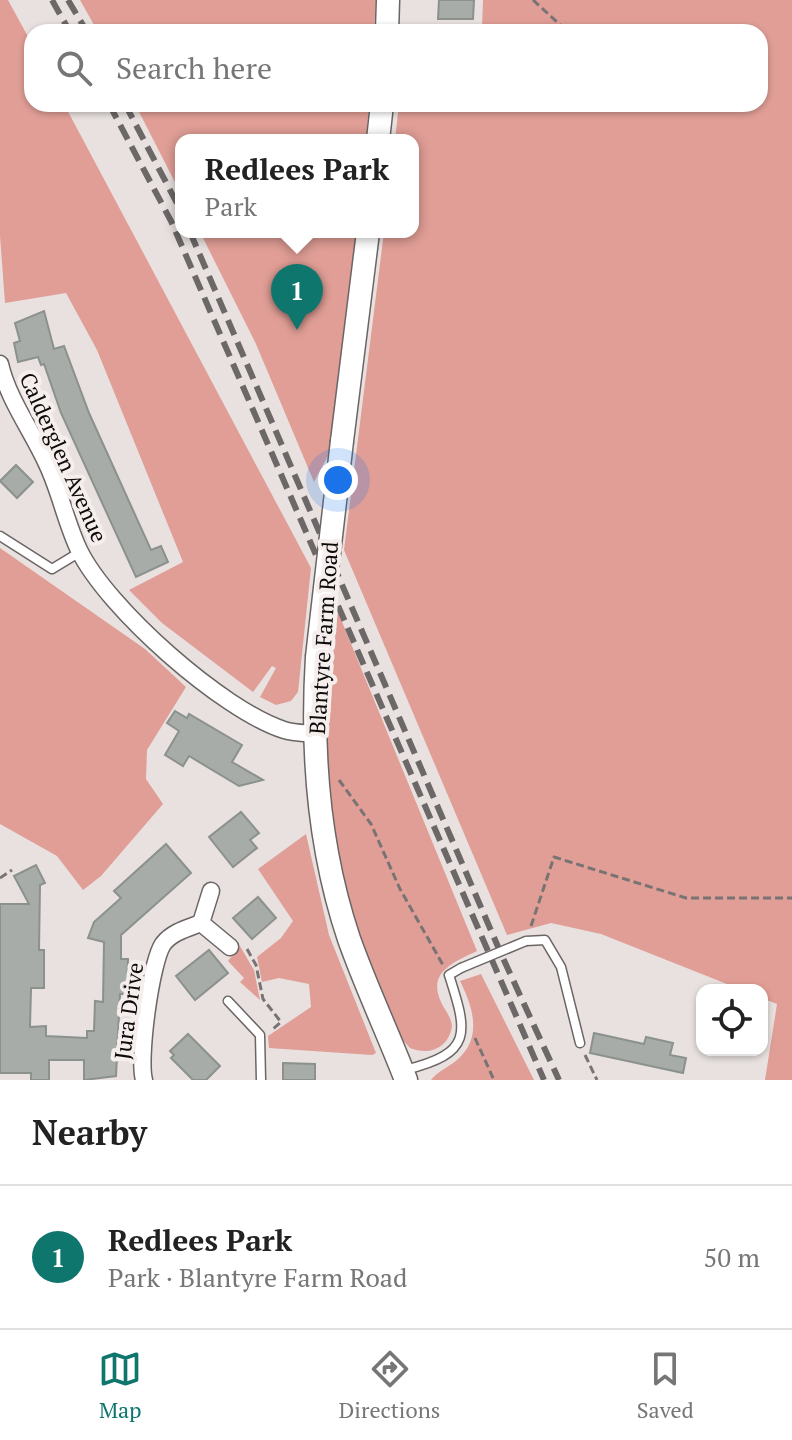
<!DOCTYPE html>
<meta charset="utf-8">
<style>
body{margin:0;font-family:"PT Serif",serif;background:#f6f6f6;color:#222}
.controls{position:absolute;right:24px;bottom:24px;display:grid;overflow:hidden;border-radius:16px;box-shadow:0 2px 6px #0004}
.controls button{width:72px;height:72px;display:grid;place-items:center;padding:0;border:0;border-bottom:2px solid #e0e0e0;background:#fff;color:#222;font:40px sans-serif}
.you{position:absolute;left:338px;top:480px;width:28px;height:28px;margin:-20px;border:6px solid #fff;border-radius:50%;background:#1a73e8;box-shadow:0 0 0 12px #1a73e833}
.badge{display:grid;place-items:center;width:52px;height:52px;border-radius:50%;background:#0f766e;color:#fff;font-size:26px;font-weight:700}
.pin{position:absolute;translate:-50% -66px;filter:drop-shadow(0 2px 4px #0008)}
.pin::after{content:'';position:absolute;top:42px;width:28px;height:24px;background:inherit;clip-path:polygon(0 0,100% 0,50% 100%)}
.popup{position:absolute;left:175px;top:134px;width:244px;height:104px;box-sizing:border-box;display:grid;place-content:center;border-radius:16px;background:#fff;filter:drop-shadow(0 2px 6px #0005);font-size:26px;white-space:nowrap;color:#767676}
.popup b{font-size:30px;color:#222}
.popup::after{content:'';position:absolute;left:50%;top:100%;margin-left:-16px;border:16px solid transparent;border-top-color:#fff}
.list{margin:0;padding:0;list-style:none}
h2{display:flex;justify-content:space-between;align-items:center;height:104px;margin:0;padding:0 32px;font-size:34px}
h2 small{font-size:26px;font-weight:400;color:#767676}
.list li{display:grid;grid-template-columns:52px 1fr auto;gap:24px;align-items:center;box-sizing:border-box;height:144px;padding:0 32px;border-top:2px solid #e0e0e0}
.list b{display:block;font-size:30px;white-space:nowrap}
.list p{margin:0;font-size:26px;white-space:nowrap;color:#767676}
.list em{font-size:26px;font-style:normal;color:#767676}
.icon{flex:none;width:44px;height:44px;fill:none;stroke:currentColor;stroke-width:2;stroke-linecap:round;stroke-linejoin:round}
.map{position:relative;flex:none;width:792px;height:1080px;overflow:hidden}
.search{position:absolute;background:#fff;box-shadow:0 2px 6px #0004;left:24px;right:24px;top:24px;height:88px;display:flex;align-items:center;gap:20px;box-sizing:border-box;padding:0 28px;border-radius:24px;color:#767676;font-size:30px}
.sheet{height:248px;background:#fff}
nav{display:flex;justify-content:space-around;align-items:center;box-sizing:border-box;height:112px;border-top:2px solid #e0e0e0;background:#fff;font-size:22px;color:#767676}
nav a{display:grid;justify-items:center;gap:4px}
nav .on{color:#0f766e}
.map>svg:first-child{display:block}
.green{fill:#e09e96}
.building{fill:#a7aca9;stroke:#8b918d;stroke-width:2}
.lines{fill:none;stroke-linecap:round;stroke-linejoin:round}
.lane-casing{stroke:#6b6564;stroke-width:11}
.street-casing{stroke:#6b6564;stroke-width:19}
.secondary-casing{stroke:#6b6564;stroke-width:25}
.path{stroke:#797473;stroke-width:3;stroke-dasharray:8 4;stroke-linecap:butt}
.lane{stroke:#fff;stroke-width:8}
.street{stroke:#fff;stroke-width:16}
.secondary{stroke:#fff;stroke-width:22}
.rail{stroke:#6c6867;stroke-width:6;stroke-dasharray:16 8;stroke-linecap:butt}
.lane-bridge-casing{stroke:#6b6564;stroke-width:11;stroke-linecap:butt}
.secondary-bridge-casing{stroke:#6b6564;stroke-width:25;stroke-linecap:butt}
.lane-bridge{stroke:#fff;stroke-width:8}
.secondary-bridge{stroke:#fff;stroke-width:22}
.labels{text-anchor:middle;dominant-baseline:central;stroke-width:8;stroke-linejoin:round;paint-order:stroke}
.street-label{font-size:22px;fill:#0d0b0a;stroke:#f5eeed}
</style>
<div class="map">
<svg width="792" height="1080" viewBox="0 0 792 1080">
<rect width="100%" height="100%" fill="#e8e1e0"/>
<!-- green -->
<g class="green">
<polygon points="0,0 8,0 32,44 32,104 64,104 311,568 298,692 291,701 276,705 260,697 276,668 272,666 253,692 162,623 129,590 183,562 97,350 66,293 5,303 0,236"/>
<polygon points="80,0 376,0 374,32 98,32"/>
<polygon points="483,0 792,0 792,1080 765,1080 777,1004 762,998 762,990 742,990 601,934 551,923 507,935 344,550 384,232 413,232 413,140 395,140 399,104 760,104 760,32 426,32 431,27 482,29"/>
<polygon points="135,104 369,104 366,140 181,140 181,194"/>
<polygon points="200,232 356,232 329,454 314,482 256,344"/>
<polygon points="0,548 145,649 186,687 147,750 146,779 163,804 101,876 83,890 57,856 0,824"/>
<path d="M338,612L477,951C454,962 427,972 441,1002C445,1011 451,1016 452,1026C449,1048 429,1056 410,1048L398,1035C364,950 330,863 328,771C326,717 332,665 338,612Z"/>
<polygon points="306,834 329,935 376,1053 372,1055 269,1048 268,1036 311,1007 309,984 279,978 262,982 257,957 281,938 293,921 258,869"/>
<polygon points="240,946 254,970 260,1000 240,982 244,978 228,961"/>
<path d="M481,974L534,1080H431C438,1071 449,1067 457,1060C483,1038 473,1007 460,981Z"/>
</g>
<!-- building -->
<g class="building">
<polygon points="439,0 474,0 473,19 438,19"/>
<polygon points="44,311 54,349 64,346 89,413 151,550 161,546 168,562 136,577 61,413 44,364 41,365 38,357 18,362 14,343 20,341 15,323"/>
<polygon points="16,465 33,482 17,498 0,481"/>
<polygon points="175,711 187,718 189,714 242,745 232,762 263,780 239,786 189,756 183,766 165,755 179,731 167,723"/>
<polygon points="241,812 259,833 250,840 257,848 233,867 209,837"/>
<polygon points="166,844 191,873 121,935 121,959 128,959 127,994 120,994 116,1076 84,1080 84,1060 49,1060 49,1080 31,1080 31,1073 0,1073 0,904 29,904 14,876 36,865 45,883 40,885 39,950 44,950 44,988 31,988 30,1027 46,1026 46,1036 87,1038 87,1031 94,1031 95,1001 103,1002 104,942 88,938 94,922 121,898 114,891"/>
<polygon points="258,897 276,918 252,939 233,918"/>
<polygon points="209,950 228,973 195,1000 176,976"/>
<polygon points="594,1033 644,1044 646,1037 673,1043 670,1055 686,1058 683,1073 590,1053"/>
<polygon points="188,1034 220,1066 206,1080 193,1080 171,1058 174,1055 170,1051"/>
<polygon points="283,1063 315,1064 315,1080 283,1080"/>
</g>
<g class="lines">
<defs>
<g id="lane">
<polyline points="0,536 52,569 80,552"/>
<polyline points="526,941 545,940 561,967 580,1043"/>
<polyline points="228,1001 260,1035 261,1080"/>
<path d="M405,1070C473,1053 468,1034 449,975L461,968"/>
</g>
<g id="street">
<path d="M0,364C8,399 32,431 47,464C60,491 66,523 79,550C107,608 222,710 284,730C294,733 304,733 314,734"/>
<polyline points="211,891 201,923 230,947"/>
<path d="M144,1080C138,1058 151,962 163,944C172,932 188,928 201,923"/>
</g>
<g id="secondary">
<polyline points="387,32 388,0"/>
<polyline points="378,140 382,104"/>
<polyline points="342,441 368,232"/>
<path d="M317,657C311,753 318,847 349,939C366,987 388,1033 406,1080"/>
</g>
</defs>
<!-- lane casing -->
<use href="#lane" class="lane-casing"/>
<!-- street casing -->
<use href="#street" class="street-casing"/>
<!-- secondary casing -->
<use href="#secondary" class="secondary-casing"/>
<!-- path -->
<g class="path">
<polyline points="533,0 568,32"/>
<polyline points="339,780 371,824 400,889 443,965"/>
<polyline points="0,878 12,870"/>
<polyline points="531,926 554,857 686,898 792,898"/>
<polyline points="247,949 256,965 263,999 281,1022 273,1029"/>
<polyline points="475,1038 494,1080"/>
<polyline points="585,1055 597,1080"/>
</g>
<!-- lane -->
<use href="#lane" class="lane"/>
<!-- street -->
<use href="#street" class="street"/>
<!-- secondary -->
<use href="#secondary" class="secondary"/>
<!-- rail -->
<g class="rail">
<polyline points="52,0 70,32"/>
<polyline points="68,0 87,32"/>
<polyline points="109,104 171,221 544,1080"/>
<polyline points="125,104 181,211"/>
<polyline points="190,232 502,956 559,1080"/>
</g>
<defs>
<polyline id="lane-bridge" points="461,968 526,941"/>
<polyline id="secondary-bridge" points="317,657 342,441"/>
</defs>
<!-- lane-bridge casing -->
<use href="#lane-bridge" class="lane-bridge-casing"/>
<!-- secondary-bridge casing -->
<use href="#secondary-bridge" class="secondary-bridge-casing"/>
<!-- lane-bridge -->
<use href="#lane-bridge" class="lane-bridge"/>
<!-- secondary-bridge -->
<use href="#secondary-bridge" class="secondary-bridge"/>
</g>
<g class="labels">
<!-- street labels -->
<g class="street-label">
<text transform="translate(64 457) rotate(66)">Calderglen Avenue</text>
<text transform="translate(323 638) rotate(-86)">Blantyre Farm Road</text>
<text transform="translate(128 1011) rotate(-82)">Jura Drive</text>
</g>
</g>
</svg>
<div class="controls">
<button><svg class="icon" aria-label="locate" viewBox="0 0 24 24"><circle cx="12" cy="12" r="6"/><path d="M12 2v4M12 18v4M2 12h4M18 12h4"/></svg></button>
</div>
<div class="you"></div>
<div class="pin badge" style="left:297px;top:330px">1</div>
<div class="popup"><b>Redlees Park</b>Park</div>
<div class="search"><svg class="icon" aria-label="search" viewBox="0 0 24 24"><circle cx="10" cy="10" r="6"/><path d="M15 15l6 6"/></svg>Search here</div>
</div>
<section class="sheet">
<h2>Nearby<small></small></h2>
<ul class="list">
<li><span class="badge">1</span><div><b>Redlees Park</b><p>Park · Blantyre Farm Road</p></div><em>50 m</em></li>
</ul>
</section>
<nav>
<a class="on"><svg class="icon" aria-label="map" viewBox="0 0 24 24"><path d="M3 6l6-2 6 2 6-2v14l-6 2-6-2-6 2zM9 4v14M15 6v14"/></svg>Map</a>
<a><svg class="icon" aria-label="directions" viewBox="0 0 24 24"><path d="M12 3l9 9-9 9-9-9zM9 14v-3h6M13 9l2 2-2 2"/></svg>Directions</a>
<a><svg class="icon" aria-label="saved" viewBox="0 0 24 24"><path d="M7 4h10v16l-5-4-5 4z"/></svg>Saved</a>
</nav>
